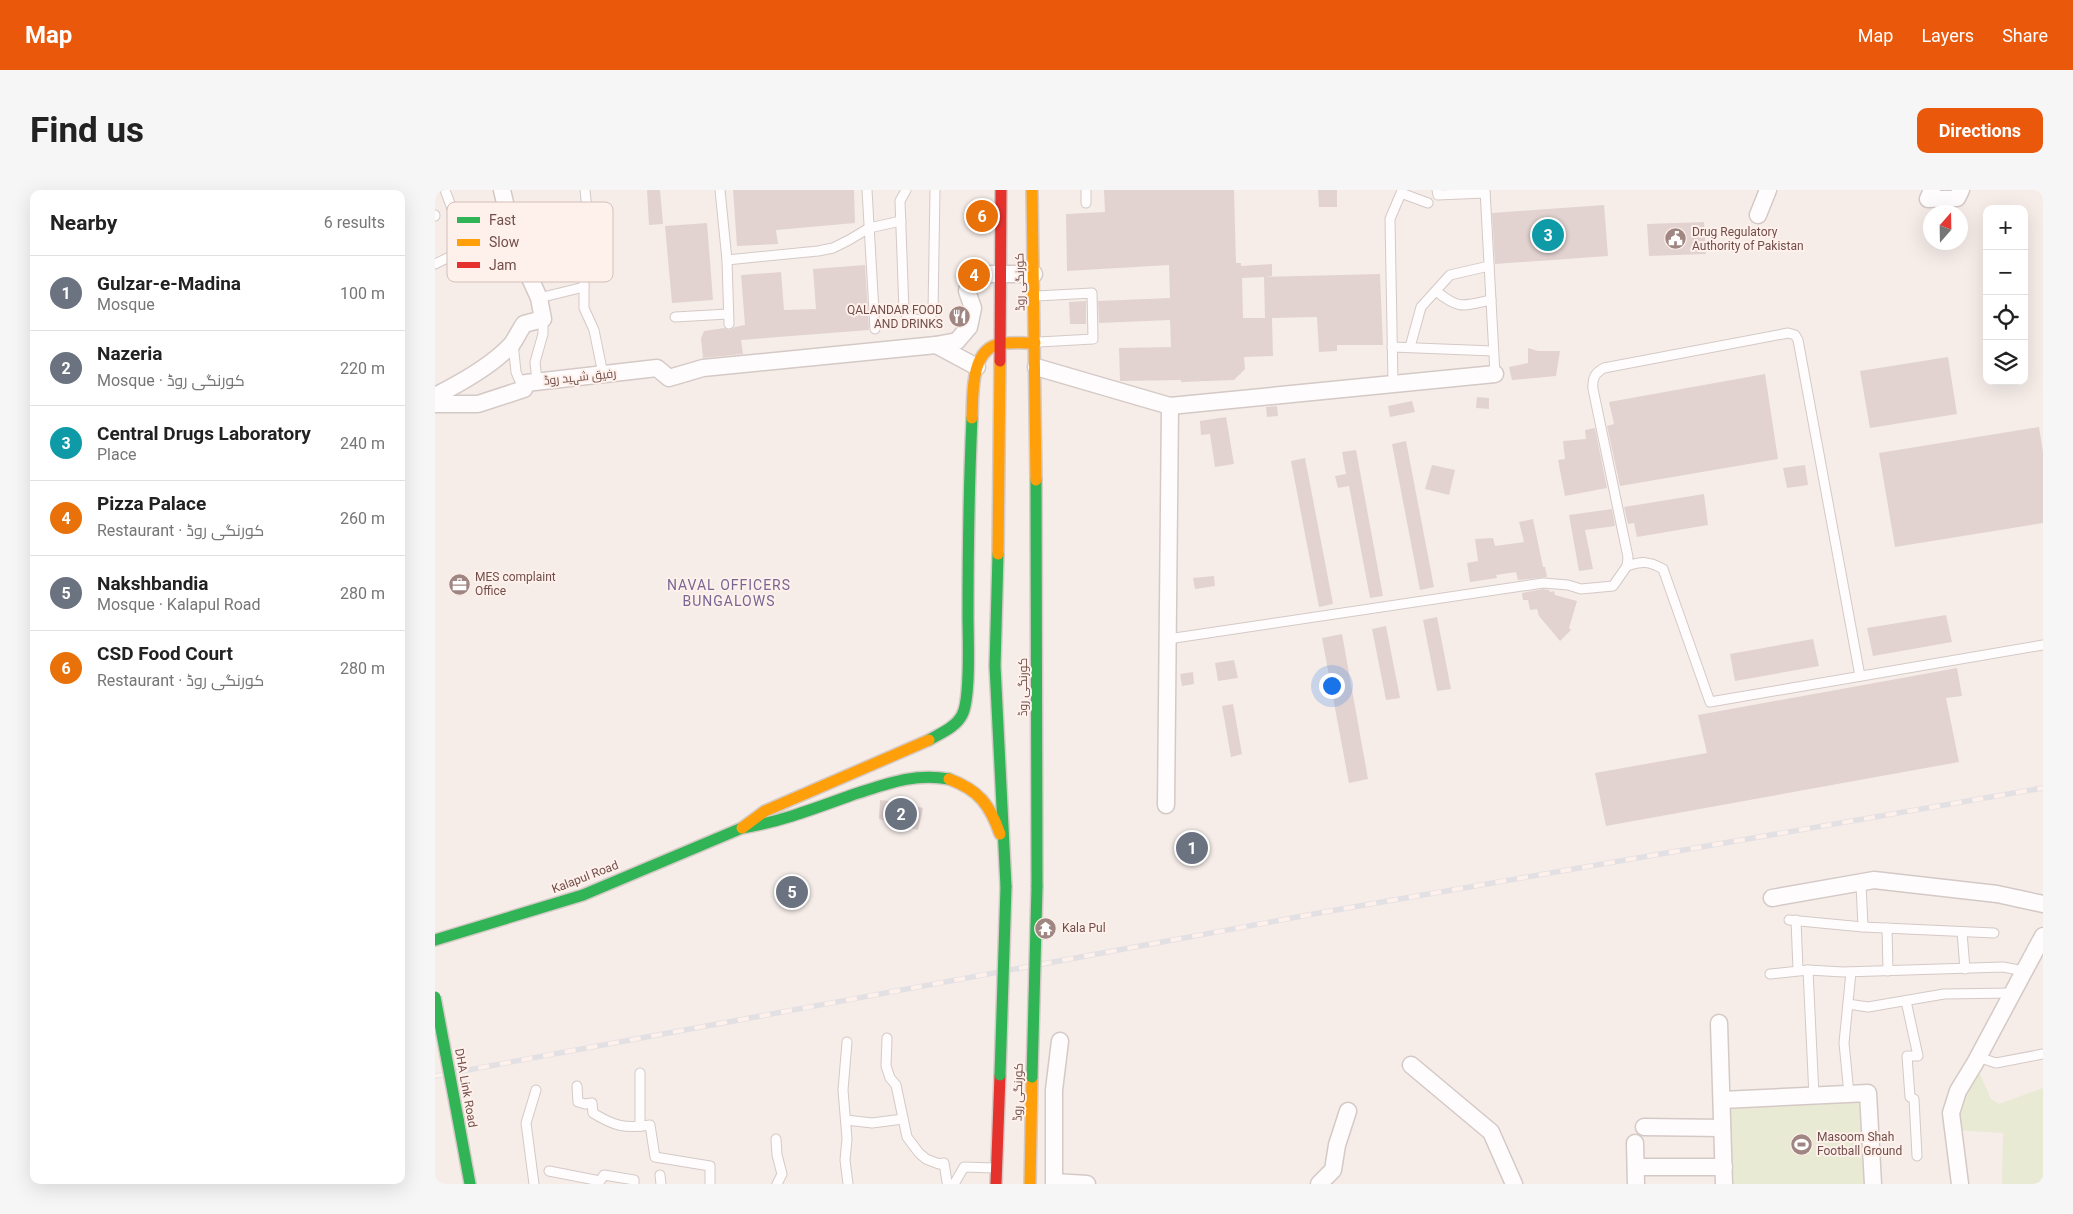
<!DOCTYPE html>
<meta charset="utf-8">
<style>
body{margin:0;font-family:Roboto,Cairo,sans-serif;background:#f6f6f6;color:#222}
.controls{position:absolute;right:15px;top:15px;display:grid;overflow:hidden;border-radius:10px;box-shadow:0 5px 20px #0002}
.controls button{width:45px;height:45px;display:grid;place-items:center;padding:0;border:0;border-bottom:1px solid #e0e0e0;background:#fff;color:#222;font:25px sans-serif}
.compass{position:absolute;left:1488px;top:15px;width:45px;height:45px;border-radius:50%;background:#fff;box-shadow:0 5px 20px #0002;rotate:20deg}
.you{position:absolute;left:896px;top:495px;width:18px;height:18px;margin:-12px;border:4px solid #fff;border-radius:50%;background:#1a73e8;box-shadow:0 0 0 8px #1a73e833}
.badge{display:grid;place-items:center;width:32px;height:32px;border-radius:50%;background:#ea580c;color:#fff;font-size:16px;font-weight:700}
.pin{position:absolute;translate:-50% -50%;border:2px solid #fff;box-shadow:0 1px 5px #0006}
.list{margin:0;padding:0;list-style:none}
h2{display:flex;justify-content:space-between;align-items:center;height:65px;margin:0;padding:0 20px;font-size:21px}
h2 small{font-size:16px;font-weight:400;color:#767676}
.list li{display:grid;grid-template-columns:32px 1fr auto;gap:15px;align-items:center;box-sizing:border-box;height:75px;padding:0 20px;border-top:1px solid #e0e0e0}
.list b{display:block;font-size:19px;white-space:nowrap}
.list p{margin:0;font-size:16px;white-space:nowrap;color:#767676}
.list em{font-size:16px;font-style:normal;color:#767676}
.icon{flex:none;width:28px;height:28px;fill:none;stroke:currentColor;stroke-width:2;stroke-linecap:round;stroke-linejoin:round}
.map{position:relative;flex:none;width:1608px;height:994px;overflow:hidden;border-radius:10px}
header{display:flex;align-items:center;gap:30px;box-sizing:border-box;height:70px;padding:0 25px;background:#ea580c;color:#fff}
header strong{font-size:24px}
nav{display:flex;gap:28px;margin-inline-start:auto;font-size:18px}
.intro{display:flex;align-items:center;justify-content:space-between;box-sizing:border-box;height:120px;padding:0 30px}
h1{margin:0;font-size:35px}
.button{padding:12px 22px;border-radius:10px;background:#ea580c;color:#fff;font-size:18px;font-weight:700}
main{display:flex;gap:30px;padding:0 30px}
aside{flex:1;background:#fff;border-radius:10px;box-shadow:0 5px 20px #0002}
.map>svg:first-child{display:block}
.green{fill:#e8ead4}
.building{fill:#e2d3d1;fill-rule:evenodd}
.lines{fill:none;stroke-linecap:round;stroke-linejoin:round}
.lane-casing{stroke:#d4c9c6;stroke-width:11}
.street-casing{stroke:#d4c9c6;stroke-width:19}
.fast-casing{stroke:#d6cac7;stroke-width:14}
.slow-casing{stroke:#d6cac7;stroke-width:14}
.jam-casing{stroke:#d6cac7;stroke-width:14}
.lane{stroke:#fefcfc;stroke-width:9}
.street{stroke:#fefcfc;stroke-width:16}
.fast{stroke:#30b455;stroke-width:11}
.slow{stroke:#ff9f0a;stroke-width:11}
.jam{stroke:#e5322d;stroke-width:11}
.rail-casing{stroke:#e3e0e4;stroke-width:5.5}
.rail{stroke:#fef0ea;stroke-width:4;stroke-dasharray:11;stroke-linecap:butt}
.fast-bridge-casing{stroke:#d6cac7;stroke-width:14;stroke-linecap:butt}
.fast-bridge{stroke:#30b455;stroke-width:11}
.labels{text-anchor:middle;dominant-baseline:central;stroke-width:4;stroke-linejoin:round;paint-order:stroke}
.poi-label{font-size:12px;fill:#724e4b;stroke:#fef0ea;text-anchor:start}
.street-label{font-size:12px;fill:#724e4b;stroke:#fef0ea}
.neighbourhood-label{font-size:14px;letter-spacing:1px;fill:#786795;stroke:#fef0ea}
.key{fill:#fef0ea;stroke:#d4bfba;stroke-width:1}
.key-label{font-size:14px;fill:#724e4b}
</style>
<header>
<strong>Map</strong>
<nav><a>Map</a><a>Layers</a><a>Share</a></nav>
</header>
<div class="intro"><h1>Find us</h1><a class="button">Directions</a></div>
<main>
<aside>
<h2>Nearby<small>6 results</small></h2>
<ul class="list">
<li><span class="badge" style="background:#6b7280">1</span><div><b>Gulzar-e-Madina</b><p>Mosque</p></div><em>100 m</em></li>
<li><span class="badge" style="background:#6b7280">2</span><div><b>Nazeria</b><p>Mosque · کورنگی روڈ</p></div><em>220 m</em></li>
<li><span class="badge" style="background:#0f9aa8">3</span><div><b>Central Drugs Laboratory</b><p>Place</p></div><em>240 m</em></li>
<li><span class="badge" style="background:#e8710a">4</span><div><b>Pizza Palace</b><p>Restaurant · کورنگی روڈ</p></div><em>260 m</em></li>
<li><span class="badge" style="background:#6b7280">5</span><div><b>Nakshbandia</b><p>Mosque · Kalapul Road</p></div><em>280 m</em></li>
<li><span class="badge" style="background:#e8710a">6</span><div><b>CSD Food Court</b><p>Restaurant · کورنگی روڈ</p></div><em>280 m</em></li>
</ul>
</aside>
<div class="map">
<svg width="1608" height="994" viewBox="0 0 1608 994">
<rect width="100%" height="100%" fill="#f6ede9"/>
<!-- green -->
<g class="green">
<polygon points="1540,873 1556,909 1564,914 1608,898 1608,994 1567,994 1568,943 1518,940"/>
<polygon points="1433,905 1438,994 1298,994 1295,914"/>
</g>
<!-- building -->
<g class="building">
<polygon points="212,0 225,0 228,34 214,35"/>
<polygon points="298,0 419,0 420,33 341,40 343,54 302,56"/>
<path d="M669,0H799L801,73H806V76L837,74V86L830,87L945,84L948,155H902V161L884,162L882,127L837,128L838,166L809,167L810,179L799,190L746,192V190L685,191L684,158L736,157L735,130L664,133L663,111L735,108L734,75L632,81L631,24L670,22ZM829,87L830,128H808L807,88Z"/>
<polygon points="883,0 902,0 902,17 884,17"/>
<polygon points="1169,15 1173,66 1060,74 1057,23"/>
<polygon points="1269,32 1271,64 1214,66 1212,34"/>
<polygon points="272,33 278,110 237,113 230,36"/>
<polygon points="430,75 434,140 306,150 308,164 268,168 266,148 269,141 289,138 295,140 300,137 310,135 306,85 346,82 349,120 381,119 378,79"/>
<polygon points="651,111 651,134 635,134 634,112"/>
<polygon points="1093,158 1103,161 1125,161 1121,186 1077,190 1074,177 1093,173"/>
<polygon points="1513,167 1522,224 1435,238 1425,181"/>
<polygon points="1330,184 1343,269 1185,296 1172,236 1179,234 1174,212"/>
<polygon points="1042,207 1054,208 1054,219 1041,218"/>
<polygon points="977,211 980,222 955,227 953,216"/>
<polygon points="842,216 843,226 832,227 831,217"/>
<polygon points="791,227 799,274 780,277 775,244 766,245 765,231"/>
<polygon points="1604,237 1608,262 1608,333 1460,357 1444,263"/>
<polygon points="1160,238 1172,298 1130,306 1123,270 1130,269 1128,251 1151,249 1150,240"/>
<polygon points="971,251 999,397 985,400 957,254"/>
<polygon points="921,260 948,406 935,408 914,296 903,298 900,286 911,284 907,262"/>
<polygon points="870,268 898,414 884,417 856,271"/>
<polygon points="997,275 1020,280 1014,305 990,299"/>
<polygon points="1370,275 1373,295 1352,298 1348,278"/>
<polygon points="1269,304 1273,335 1202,347 1199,333 1193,334 1189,317"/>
<polygon points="1177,319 1180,336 1150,340 1158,379 1144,381 1134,325"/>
<polygon points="1098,329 1108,377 1110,377 1112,387 1083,390 1081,382 1061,385 1062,388 1035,392 1032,373 1043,371 1040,349 1058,348 1060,356 1089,352 1084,332"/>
<polygon points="779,386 780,396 760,399 758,388"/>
<polygon points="1108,399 1114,400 1115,402 1119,401 1120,405 1142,411 1134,438 1136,440 1125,451 1104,426 1102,419 1095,420 1093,410 1088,410 1087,403"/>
<polygon points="1511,425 1517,452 1438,466 1432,438"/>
<polygon points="1002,427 1016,499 1002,501 988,430"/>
<polygon points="951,436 965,508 951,510 937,439"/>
<polygon points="907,444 933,589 914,593 887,448"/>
<polygon points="1378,449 1384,476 1300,491 1295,464"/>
<polygon points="799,470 803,488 783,491 780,473"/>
<polygon points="1522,478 1527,506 1511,508 1524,572 1171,636 1160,583 1272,563 1263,525"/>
<polygon points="758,482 759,494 747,496 745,484"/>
<polygon points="798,514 807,564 796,567 787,516"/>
<polygon points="445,610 462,612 488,618 483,640 444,629"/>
</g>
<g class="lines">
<defs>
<g id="lane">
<polyline points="10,0 32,59"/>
<polyline points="150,0 153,29 149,61 149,118 159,140 168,184"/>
<polyline points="285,0 292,70 294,134"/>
<polyline points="432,0 440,139"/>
<path d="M471,0L465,11L469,121C474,130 486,132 495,127L498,121L500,0"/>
<polyline points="651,0 651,13"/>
<polyline points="1002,0 1003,5 1050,3"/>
<polyline points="1050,0 1060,184"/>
<polyline points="0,25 0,26"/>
<polyline points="292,70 383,61 398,58 414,50 434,38 466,31"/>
<polyline points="0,74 56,47 76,40"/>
<polyline points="90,76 120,63 149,58"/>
<path d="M1001,101C1024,120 1028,116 1056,110"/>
<polyline points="602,106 657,103 658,149 604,152"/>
<polyline points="104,108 149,97"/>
<polyline points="240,127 293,124"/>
<polyline points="78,153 81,182 88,198"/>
<polyline points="957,157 1058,161"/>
<polyline points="975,157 986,117 1015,85 1054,76"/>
<polyline points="102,191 100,172 108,144 108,129"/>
<polyline points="958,194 955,29 966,3 993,13"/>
<path d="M1192,376C1207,371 1214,371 1228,379L1275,512L1608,455"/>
<path d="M733,449L1108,393L1133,395L1146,399L1178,396L1192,376L1193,367L1158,199C1157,188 1160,183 1169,178L1353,143L1360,145L1363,150L1425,486"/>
<polyline points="1426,694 1428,737"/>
<polyline points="1354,730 1428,737 1559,743"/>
<polyline points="1361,730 1363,780"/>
<polyline points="1452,738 1453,781"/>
<polyline points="1527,742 1530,779"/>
<polyline points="1373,780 1379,906"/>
<polyline points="1335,784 1373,780 1409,782 1568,777 1589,781"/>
<polyline points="1471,811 1483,866 1472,866 1475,907 1479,909 1482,966"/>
<polyline points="1413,814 1433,817 1509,804 1577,803"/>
<polyline points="452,848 451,876 455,888 461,895 472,947 484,963 491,969 504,974 509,973 512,992 514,994"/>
<polyline points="412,852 408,900 412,949 410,970 413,994"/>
<polyline points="1543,867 1561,873 1608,864"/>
<polyline points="205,883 205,936"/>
<path d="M142,896L143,912L150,914L157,913L158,923C179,936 190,939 215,935L220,967L275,976V994"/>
<polyline points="1414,904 1409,853 1416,782"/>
<polyline points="411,930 437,933 468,929"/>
<polyline points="341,949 342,965 347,984 342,994"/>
<polyline points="114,981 165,991 169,985 199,990 199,994"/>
<polyline points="225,985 226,994"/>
<polyline points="99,994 91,933 101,900"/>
<polyline points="519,994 529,977 559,978"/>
</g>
<g id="street">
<polyline points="1497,0 1493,9 1522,8 1526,0"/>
<polyline points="1323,25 1333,0"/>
<polyline points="501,155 542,177"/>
<polyline points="601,177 735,216 1060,184"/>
<path d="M0,206C26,193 57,176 77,154C81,148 85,140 89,134L108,129L104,108L80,55L67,0"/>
<polyline points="0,214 43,214 89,199 91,193 222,178 234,188 268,178 501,155 522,151 534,137 538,118 532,101 536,84 599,84"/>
<polyline points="731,615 735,216"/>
<polyline points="1337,708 1439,690 1562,704 1608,714"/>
<polyline points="1284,833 1289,994"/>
<polyline points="625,851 619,900 619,992 652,994"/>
<polyline points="976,875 1056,942 1079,994"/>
<polyline points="1287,910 1433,903 1438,994"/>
<polyline points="1209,937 1287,938"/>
<polyline points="1200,953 1201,994"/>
<polyline points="1201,977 1289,977"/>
<polyline points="884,994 898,980 902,955 913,921"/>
<polyline points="1525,994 1516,923 1523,901 1540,873 1608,746"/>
</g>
<g id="fast">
<polyline points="601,290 602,697"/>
<polyline points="563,364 560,476 571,697"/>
<path d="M494,550C506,543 521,537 527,525C536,509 533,447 533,426C533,360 534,294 537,228"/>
<path d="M0,750L148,705L307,638C345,632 381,618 417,605C452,594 477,583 514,589"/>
<polyline points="23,929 35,994"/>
</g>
<g id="slow">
<polyline points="597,0 601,290"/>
<path d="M537,228C538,206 535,159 565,154C576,152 589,153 600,153"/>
<polyline points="563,364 565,171"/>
<path d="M514,589C544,600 555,615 565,644"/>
<polyline points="307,638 330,621 494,550"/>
<polyline points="595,994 597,887"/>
</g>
<g id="jam">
<polyline points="565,171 566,0"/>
<polyline points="561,994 565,885"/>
</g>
</defs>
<!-- lane casing -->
<use href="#lane" class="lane-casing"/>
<!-- street casing -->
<use href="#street" class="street-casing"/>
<!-- fast casing -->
<use href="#fast" class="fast-casing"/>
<!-- slow casing -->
<use href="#slow" class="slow-casing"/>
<!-- jam casing -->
<use href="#jam" class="jam-casing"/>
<!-- lane -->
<use href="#lane" class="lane"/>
<!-- street -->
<use href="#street" class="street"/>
<!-- fast -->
<use href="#fast" class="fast"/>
<!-- slow -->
<use href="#slow" class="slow"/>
<!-- jam -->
<use href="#jam" class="jam"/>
<defs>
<polyline id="rail" points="0,886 895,721 1608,598"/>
</defs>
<!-- rail casing -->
<use href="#rail" class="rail-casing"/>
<!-- rail -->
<use href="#rail" class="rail"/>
<defs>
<g id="fast-bridge">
<polyline points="0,807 23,929"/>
<polyline points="565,885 571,697"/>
<polyline points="597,887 602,697"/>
</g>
</defs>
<!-- fast-bridge casing -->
<use href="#fast-bridge" class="fast-bridge-casing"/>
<!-- fast-bridge -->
<use href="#fast-bridge" class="fast-bridge"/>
</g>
<!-- icons -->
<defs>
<symbol id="civic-disc" viewBox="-11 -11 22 22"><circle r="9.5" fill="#a08682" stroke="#fef0ea"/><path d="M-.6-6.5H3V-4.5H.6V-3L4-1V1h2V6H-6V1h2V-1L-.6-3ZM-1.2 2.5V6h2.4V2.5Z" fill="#fff"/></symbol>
<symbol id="restaurant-disc" viewBox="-11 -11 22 22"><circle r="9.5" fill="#a08682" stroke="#fef0ea"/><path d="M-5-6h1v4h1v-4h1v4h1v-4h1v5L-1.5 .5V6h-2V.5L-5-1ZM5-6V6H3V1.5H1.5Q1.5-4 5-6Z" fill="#fff"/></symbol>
<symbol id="office-disc" viewBox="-11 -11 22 22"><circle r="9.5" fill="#a08682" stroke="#fef0ea"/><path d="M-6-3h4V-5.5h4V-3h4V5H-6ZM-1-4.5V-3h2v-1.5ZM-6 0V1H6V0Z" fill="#fff"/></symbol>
<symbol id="temple-disc" viewBox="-11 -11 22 22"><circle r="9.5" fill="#a08682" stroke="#fef0ea"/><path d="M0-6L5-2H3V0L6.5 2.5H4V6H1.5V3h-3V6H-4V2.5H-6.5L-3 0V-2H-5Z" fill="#fff"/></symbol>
<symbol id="stadium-disc" viewBox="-11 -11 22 22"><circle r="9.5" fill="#a08682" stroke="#fef0ea"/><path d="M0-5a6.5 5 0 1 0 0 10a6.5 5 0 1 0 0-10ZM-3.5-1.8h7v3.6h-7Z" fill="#fff"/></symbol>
</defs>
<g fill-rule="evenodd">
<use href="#civic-disc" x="1228" y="36" width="25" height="25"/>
<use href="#restaurant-disc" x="512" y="114" width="25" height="25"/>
<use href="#office-disc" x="12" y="382" width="25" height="25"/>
<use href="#temple-disc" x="598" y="726" width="25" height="25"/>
<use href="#stadium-disc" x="1354" y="942" width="25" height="25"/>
</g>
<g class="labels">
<!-- poi labels -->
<g class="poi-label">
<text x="1257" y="42">Drug Regulatory<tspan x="1257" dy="14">Authority of Pakistan</tspan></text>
<text x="508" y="120" text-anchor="end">QALANDAR FOOD<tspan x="508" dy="14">AND DRINKS</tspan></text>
<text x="40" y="387">MES complaint<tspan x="40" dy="14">Office</tspan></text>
<text x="627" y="738">Kala Pul</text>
<text x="1382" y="947">Masoom Shah<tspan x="1382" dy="14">Football Ground</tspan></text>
</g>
<!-- street labels -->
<g class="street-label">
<text transform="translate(585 92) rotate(-91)">کورنگی روڈ</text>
<text transform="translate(145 187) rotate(-6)">رفیق شہید روڈ</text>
<text transform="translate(588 497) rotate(-90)">کورنگی روڈ</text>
<text transform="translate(150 687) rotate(-21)">Kalapul Road</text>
<text transform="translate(31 898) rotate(80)">DHA Link Road</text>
<text transform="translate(583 902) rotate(-89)">کورنگی روڈ</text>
</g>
<!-- neighbourhood labels -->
<g class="neighbourhood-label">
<text x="294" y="395">NAVAL OFFICERS<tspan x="294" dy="16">BUNGALOWS</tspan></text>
</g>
</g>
<!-- legend -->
<rect x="12" y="12" width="166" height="80" rx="8" class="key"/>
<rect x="22" y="27" width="23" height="6" fill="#30b455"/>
<rect x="22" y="49" width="23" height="7" fill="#ff9f0a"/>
<rect x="22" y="72" width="23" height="6" fill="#e5322d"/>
<g class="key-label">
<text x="54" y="35">Fast</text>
<text x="54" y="57">Slow</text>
<text x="54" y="80">Jam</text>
</g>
</svg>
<div class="controls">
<button>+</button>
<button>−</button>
<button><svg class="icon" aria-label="locate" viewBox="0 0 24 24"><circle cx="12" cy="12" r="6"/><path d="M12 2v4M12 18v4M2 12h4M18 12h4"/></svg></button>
<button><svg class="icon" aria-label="layers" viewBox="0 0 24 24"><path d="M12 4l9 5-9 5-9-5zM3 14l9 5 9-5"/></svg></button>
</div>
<svg class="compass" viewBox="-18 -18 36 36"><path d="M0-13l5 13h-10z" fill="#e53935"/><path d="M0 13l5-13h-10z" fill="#767676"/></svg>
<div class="you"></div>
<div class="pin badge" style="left:757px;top:658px;background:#6b7280">1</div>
<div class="pin badge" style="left:466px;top:624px;background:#6b7280">2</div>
<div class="pin badge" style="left:1113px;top:45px;background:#0f9aa8">3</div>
<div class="pin badge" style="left:539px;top:85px;background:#e8710a">4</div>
<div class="pin badge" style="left:357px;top:702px;background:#6b7280">5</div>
<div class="pin badge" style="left:547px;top:26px;background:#e8710a">6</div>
</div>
</main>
